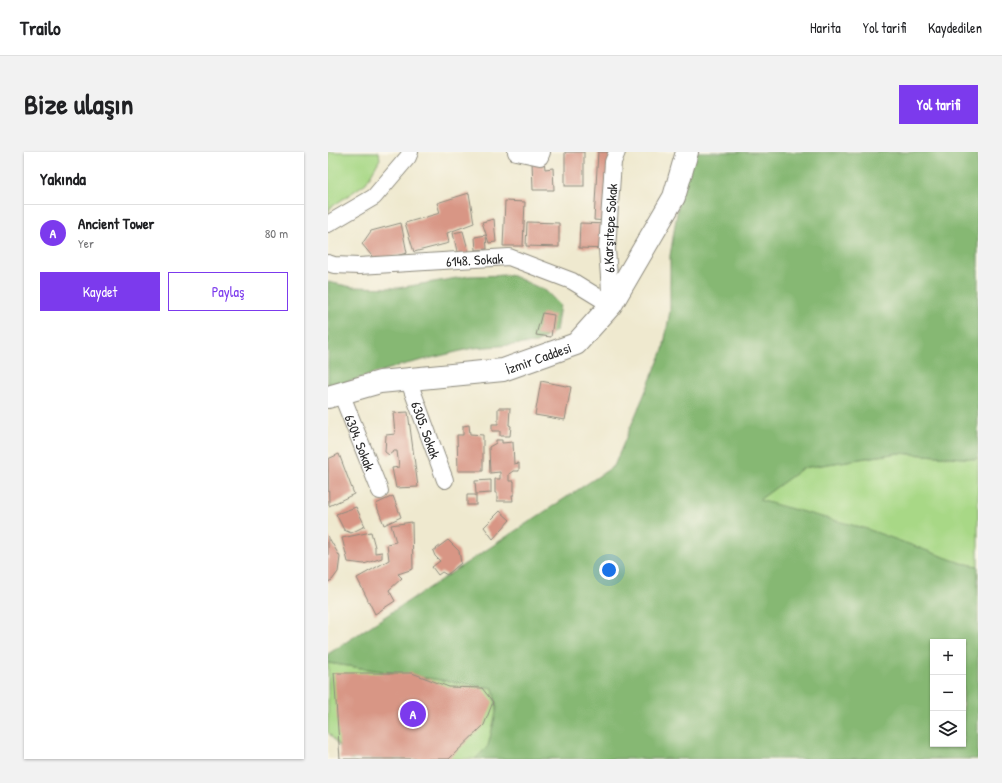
<!DOCTYPE html>
<html lang="tr">
<meta charset="utf-8">
<style>
body{margin:0;font-family:"Patrick Hand",sans-serif;background:#f2f2f2;color:#202124}
.controls{position:absolute;right:12px;bottom:12px;display:grid;overflow:hidden;border-radius:0px;box-shadow:0 1px 3px #0004}
.controls button{width:36px;height:36px;display:grid;place-items:center;padding:0;border:0;border-bottom:1px solid #e0e0e0;background:#fff;color:#202124;font:20px sans-serif}
.you{position:absolute;left:281px;top:418px;width:14px;height:14px;margin:-10px;border:3px solid #fff;border-radius:50%;background:#1a73e8;box-shadow:0 0 0 6px #1a73e833}
.badge{display:grid;place-items:center;width:26px;height:26px;border-radius:50%;background:#7c3aed;color:#fff;font-size:13px;font-weight:700}
.pin{position:absolute;translate:-50% -50%;border:2px solid #fff;box-shadow:0 1px 4px #0006}
.list{margin:0;padding:0;list-style:none}
h2{display:flex;justify-content:space-between;align-items:center;height:52px;margin:0;padding:0 16px;font-size:17px}
h2 small{font-size:13px;font-weight:400;color:#757577}
.list li{display:grid;grid-template-columns:26px 1fr auto;gap:12px;align-items:center;box-sizing:border-box;height:56px;padding:0 16px;border-top:1px solid #e0e0e0}
.list b{display:block;font-size:15px;white-space:nowrap}
.list p{margin:0;font-size:13px;white-space:nowrap;color:#757577}
.list em{font-size:13px;font-style:normal;color:#757577}
.actions{display:flex;gap:8px;padding:12px 16px}
.actions a{flex:1;padding:9px 0;border:1px solid #7c3aed;border-radius:0px;text-align:center;font-size:14px;color:#7c3aed}
.actions .main{background:#7c3aed;color:#fff}
.icon{flex:none;width:22px;height:22px;fill:none;stroke:currentColor;stroke-width:2;stroke-linecap:round;stroke-linejoin:round}
.map{position:relative;flex:none;width:650px;height:607px;overflow:hidden;border-radius:0px}
header{display:flex;align-items:center;gap:24px;box-sizing:border-box;height:56px;padding:0 20px;background:#fff;border-bottom:1px solid #e0e0e0}
header strong{font-size:19px}
nav{display:flex;gap:22px;margin-inline-start:auto;font-size:14px}
.intro{display:flex;align-items:center;justify-content:space-between;box-sizing:border-box;height:96px;padding:0 24px}
h1{margin:0;font-size:28px}
.button{padding:10px 18px;border-radius:0px;background:#7c3aed;color:#fff;font-size:14px;font-weight:700}
main{display:flex;gap:24px;padding:0 24px}
aside{flex:1;background:#fff;border-radius:0px;box-shadow:0 1px 3px #0004}
.map>svg:first-child{display:block}
.green{fill:#a8d886;stroke:#6a8258}
.forest{fill:#86b873;stroke:#58724f;fill-rule:evenodd}
.building{fill:#d89685}
.lines{fill:none;stroke-linecap:round;stroke-linejoin:round}
.street-casing{stroke:#8d8a7d;stroke-width:18}
.secondary-casing{stroke:#8d8a7d;stroke-width:24}
.street{stroke:#fff;stroke-width:16}
.secondary{stroke:#fff;stroke-width:22}
.labels{text-anchor:middle;dominant-baseline:central;stroke-width:4;stroke-linejoin:round;paint-order:stroke}
.street-label{font-size:14px;fill:#2b2b2b;stroke:#fbf7ec}
</style>
<header>
<strong>Trailo</strong>
<nav><a>Harita</a><a>Yol tarifi</a><a>Kaydedilen</a></nav>
</header>
<div class="intro"><h1>Bize ulaşın</h1><a class="button">Yol tarifi</a></div>
<main>
<aside>
<h2>Yakında<small></small></h2>
<ul class="list">
<li><span class="badge">A</span><div><b>Ancient Tower</b><p>Yer</p></div><em>80 m</em></li>
</ul>
<div class="actions"><a class="main">Kaydet</a><a>Paylaş</a></div>
</aside>
<div class="map">
<svg width="650" height="607" viewBox="0 0 650 607">
<rect width="100%" height="100%" fill="#fbf7ec"/>
<filter id="ink" filterUnits="userSpaceOnUse"><feTurbulence type="fractalNoise" baseFrequency=".025" numOctaves="2"/><feDisplacementMap in="SourceGraphic" scale="8" xChannelSelector="R" yChannelSelector="G"/><feConvolveMatrix kernelMatrix="1 2 1 2 8 2 1 2 1" color-interpolation-filters="sRGB"/></filter>
<filter id="wash" filterUnits="userSpaceOnUse"><feTurbulence type="fractalNoise" baseFrequency=".012" numOctaves="4" result="noise"/><feDisplacementMap in="SourceGraphic" scale="16" xChannelSelector="R" yChannelSelector="G"/><feGaussianBlur stdDeviation="0.9" result="paint"/><feColorMatrix in="noise" values="0 0 0 0 0 0 0 0 0 0 0 0 0 0 0 0 0 1.4 0 .05"/><feComposite in="paint" operator="in"/></filter>
<g filter="url(#wash)">
<rect width="100%" height="100%" fill="#efe9cf"/>
<!-- green -->
<g class="green">
<polygon points="0,0 51,0 52,7 38,31 2,56 0,62"/>
<polygon points="570,301 648,307 650,304 650,414 633,411 431,348 474,316"/>
<polygon points="0,511 165,536 169,557 160,594 147,607 21,607 0,580"/>
</g>
<!-- forest -->
<g class="forest">
<path d="M361,0H650V304L648,307L570,301L475,316L431,348L539,377L633,411L650,414V607H147L160,594L169,557L165,536L0,511V502L286,314L335,198L342,159V104L357,11ZM605,490H635V592H605Z"/>
<polygon points="183,123 218,139 232,153 228,179 208,191 145,196 74,213 0,236 0,130 24,135 70,136 141,124"/>
</g>
<g id="blocks">
<!-- building -->
<g class="building">
<rect x="237" y="0" width="19" height="34"/>
<polygon points="270,0 284,0 280,69 266,68"/>
<polygon points="216,8 217,17 225,16 226,38 205,38 204,9"/>
<polygon points="141,41 146,71 119,81 121,91 86,100 77,71 112,61 109,51"/>
<polygon points="177,49 197,50 195,94 175,94"/>
<polygon points="166,67 168,90 161,91 154,70"/>
<polygon points="199,70 231,71 231,95 198,94"/>
<polygon points="73,71 79,101 48,109 34,92 43,79"/>
<polygon points="252,71 281,72 280,97 251,96"/>
<polygon points="135,79 141,101 130,104 125,81"/>
<polygon points="158,83 159,97 148,98 147,85"/>
<polygon points="214,161 226,163 223,185 208,183"/>
<polygon points="213,229 243,235 237,268 207,263"/>
<polygon points="170,256 182,256 181,273 183,274 182,284 172,284 172,279 164,279 164,272 170,272"/>
<polygon points="80,260 90,335 68,336 64,316 71,315 69,299 66,299 61,303 57,300 58,283 67,282 65,261"/>
<polygon points="141,273 142,282 155,283 155,319 130,319 129,283 135,283 135,274"/>
<polygon points="168,288 174,288 174,291 185,290 186,312 191,311 191,319 185,319 181,322 181,329 186,329 186,343 184,343 185,349 169,349 169,341 167,341 167,327 172,327 172,320 162,321 161,295 168,291"/>
<polygon points="11,302 26,342 1,354 0,307"/>
<polygon points="163,328 163,341 148,342 147,329"/>
<rect x="139" y="343" width="9" height="10"/>
<polygon points="65,344 73,365 56,373 48,352"/>
<polygon points="28,355 37,374 23,381 16,378 8,362"/>
<polygon points="172,359 182,368 165,387 156,375"/>
<polygon points="84,370 85,417 70,422 74,426 61,438 67,449 47,462 29,426 61,408 59,392 68,390 63,373"/>
<polygon points="43,380 47,395 47,401 54,400 54,406 36,412 20,410 14,386"/>
<polygon points="0,384 12,405 10,420 4,428 0,430"/>
<polygon points="120,388 131,399 133,411 119,423 114,420 110,423 104,415 112,409 107,404 105,399"/>
<polygon points="6,521 84,521 121,535 154,536 165,550 156,573 121,607 12,607"/>
</g>
</g>
</g>
<g filter="url(#ink)">
<use href="#blocks" fill-opacity="0" stroke="#8d8a7d" stroke-width="1"/>
<g class="lines">
<defs>
<g id="street">
<polyline points="188,0 212,5 214,0"/>
<polyline points="0,72 46,45 80,5 82,0"/>
<path id="s1" d="M0,111L6,113L31,114L181,105L244,129L283,153"/>
<path id="s2" d="M283,153L279,97L285,10L289,0"/>
<path id="s3" d="M80,227L117,328"/>
<path id="s4" d="M13,241L52,339"/>
</g>
<g id="secondary">
<path id="s5" d="M0,245L52,230L175,218L248,192L283,153L346,45L359,0"/>
</g>
</defs>
<!-- street casing -->
<use href="#street" class="street-casing"/>
<!-- secondary casing -->
<use href="#secondary" class="secondary-casing"/>
<!-- street -->
<use href="#street" class="street"/>
<!-- secondary -->
<use href="#secondary" class="secondary"/>
</g>
</g>
<g class="labels">
<!-- street labels -->
<g class="street-label">
<text stroke="none"><textPath href="#s2" startOffset="77">6.Karşıtepe Sokak</textPath></text>
<text stroke="none"><textPath href="#s1" startOffset="147">6148. Sokak</textPath></text>
<text stroke="none"><textPath href="#s5" startOffset="215">İzmir Caddesi</textPath></text>
<text stroke="none"><textPath href="#s3" startOffset="54">6305. Sokak</textPath></text>
<text stroke="none"><textPath href="#s4" startOffset="53">6304. Sokak</textPath></text>
</g>
</g>
</svg>
<div class="controls">
<button>+</button>
<button>−</button>
<button><svg class="icon" aria-label="layers" viewBox="0 0 24 24"><path d="M12 4l9 5-9 5-9-5zM3 14l9 5 9-5"/></svg></button>
</div>
<div class="you"></div>
<div class="pin badge" style="left:85px;top:562px">A</div>
</div>
</main>
